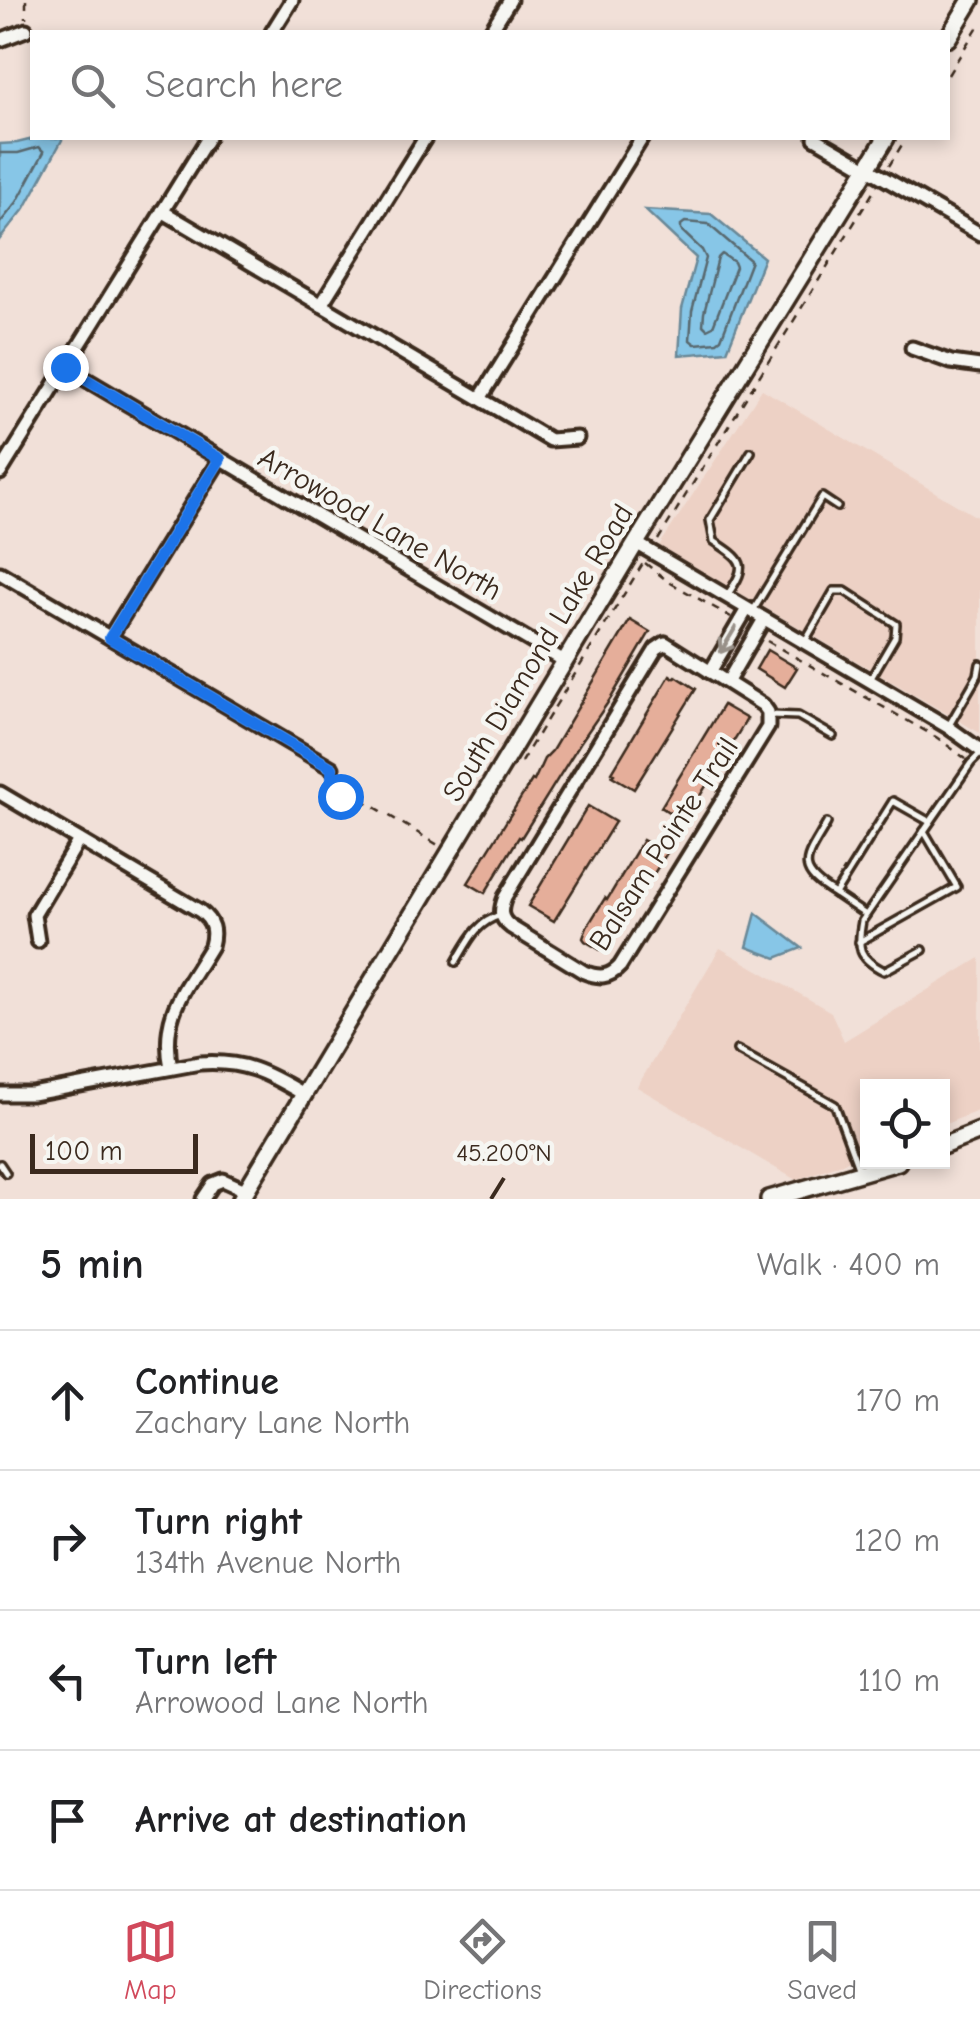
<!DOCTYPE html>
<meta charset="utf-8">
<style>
body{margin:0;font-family:"Comic Neue",sans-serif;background:#f6f6f6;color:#202124}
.controls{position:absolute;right:30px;bottom:30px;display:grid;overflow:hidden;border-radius:0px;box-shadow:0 5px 15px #0003}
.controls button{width:90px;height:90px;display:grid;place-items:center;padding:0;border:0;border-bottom:2px solid #e0e0e0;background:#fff;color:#202124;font:50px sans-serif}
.scale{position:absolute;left:30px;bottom:25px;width:168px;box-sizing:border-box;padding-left:10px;border:5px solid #3b2a1e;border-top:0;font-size:28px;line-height:35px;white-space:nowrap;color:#3b2a1e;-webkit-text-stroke:8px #f6f6f2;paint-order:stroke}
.stop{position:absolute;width:30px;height:30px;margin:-22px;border:8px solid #1a73e8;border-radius:50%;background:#fff}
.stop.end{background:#1a73e8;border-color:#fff;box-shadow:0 2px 10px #0008}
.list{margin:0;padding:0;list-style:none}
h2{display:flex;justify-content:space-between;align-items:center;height:130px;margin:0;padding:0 40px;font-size:42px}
h2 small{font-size:32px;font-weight:400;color:#757577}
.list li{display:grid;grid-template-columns:65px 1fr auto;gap:30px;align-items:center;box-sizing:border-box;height:140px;padding:0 40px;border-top:2px solid #e0e0e0}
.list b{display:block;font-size:38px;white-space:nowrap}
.list p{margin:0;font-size:32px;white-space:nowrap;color:#757577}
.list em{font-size:32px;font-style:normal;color:#757577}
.icon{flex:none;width:55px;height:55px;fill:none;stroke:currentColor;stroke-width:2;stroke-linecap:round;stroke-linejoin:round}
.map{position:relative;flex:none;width:980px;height:1199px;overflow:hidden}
.search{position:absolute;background:#fff;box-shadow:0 5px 15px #0003;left:30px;right:30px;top:30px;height:110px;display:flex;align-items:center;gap:25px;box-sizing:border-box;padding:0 35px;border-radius:0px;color:#757577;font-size:38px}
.sheet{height:690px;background:#fff}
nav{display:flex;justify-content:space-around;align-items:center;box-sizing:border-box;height:140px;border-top:2px solid #e0e0e0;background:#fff;font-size:28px;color:#757577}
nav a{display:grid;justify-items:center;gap:5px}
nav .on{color:#d1495b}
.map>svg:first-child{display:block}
.built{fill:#edd1c5}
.water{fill:#87c6e7;stroke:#698897;stroke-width:2.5}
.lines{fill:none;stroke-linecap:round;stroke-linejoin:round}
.shore{stroke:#59686e;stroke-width:2.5}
.building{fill:#e5ae9a;stroke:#3b2a1e;stroke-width:2.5}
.lane-casing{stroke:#3b2a1e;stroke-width:12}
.street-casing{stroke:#3b2a1e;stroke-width:19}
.secondary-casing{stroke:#3b2a1e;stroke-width:22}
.path{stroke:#3b2a1e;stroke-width:2.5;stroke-dasharray:8 8;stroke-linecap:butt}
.lane{stroke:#f6f6f2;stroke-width:5}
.street{stroke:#f6f6f2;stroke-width:11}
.secondary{stroke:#f6f6f2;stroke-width:15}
.oneway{stroke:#989088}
.route{stroke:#1a73e8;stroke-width:12}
.ticks{fill:none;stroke:#3b2a1e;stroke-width:4}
.labels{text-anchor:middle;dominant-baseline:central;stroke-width:9;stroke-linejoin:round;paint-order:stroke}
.street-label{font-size:30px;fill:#3b2a1e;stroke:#f6f6f2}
.ticks-label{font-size:25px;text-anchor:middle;fill:#3b2a1e;stroke:#f6f6f2;stroke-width:9;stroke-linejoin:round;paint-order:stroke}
</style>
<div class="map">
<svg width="980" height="1199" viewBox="0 0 980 1199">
<rect width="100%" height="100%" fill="#f1e0d8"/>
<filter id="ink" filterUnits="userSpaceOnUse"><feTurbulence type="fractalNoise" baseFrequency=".01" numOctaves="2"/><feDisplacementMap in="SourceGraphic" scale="20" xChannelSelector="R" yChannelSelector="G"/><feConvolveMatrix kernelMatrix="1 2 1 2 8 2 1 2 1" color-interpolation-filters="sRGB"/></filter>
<g filter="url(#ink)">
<!-- built -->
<g class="built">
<polygon points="762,389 980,519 980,733 659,546"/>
<polygon points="720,948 831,1012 844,1041 980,958 980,1110 943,1125 942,1086 868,1086 867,1154 796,1180 637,1087"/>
</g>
<!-- water -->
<g class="water">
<polygon points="37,138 62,138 62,140 25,208 0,239 0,144 17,143"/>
<polygon points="645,210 711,214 764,258 727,351 679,355 682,309 696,258"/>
<polygon points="756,913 802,948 776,958 747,947"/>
</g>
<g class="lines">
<!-- shore -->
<g class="shore">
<polyline points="0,153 18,153 39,147 44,152 17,202 0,223"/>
<polygon points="685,222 708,224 751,261 721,339 717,342 695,344 690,340 692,311 706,258 702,250 681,230 681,225"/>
<polygon points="722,254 734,262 736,267 713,326 707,329 703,325 704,313 718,258"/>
</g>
</g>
<!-- building -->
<g class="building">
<polygon points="630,620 650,632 611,698 580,743 521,838 519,837 485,893 468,883 532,780 534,781 544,759 552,751"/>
<polygon points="767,650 797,668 785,687 756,669"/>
<polygon points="670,675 674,678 676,676 696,689 634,789 612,776 614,774 612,772"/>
<polygon points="723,705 747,719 684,822 661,807"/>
<polygon points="588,806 615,822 554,921 528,906"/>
<polygon points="643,840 667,853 604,952 585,941 583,938 587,927 605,898 607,900"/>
</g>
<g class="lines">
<defs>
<g id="lane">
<path d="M728,594C749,564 743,560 714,541L710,520L751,452"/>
<polyline points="754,609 822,497 837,507"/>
<polyline points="805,641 834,591 845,591 896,624 895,637 871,678"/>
<polyline points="771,715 798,716 833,736"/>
<polyline points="948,727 978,675 980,664"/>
<path d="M827,823C807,859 792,868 835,894"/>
<polyline points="866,915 835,894 893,801 930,822"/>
<polyline points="859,942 957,887 924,831"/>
<path d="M923,950L884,971C858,958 857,948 862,921L971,763L980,754"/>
<path d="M456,962C468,942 476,922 501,915"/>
<polyline points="737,1050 835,1105 859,1170"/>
<polyline points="0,1164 6,1173"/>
</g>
<g id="street">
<polyline points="272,32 292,0"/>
<polyline points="490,32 510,0"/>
<polyline points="0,40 26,30"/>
<polyline points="815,138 980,234"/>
<polyline points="162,211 550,440 577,438"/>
<polyline points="321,305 425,138"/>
<polyline points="912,348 951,362 980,366"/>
<polyline points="65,367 566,662"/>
<polyline points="481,397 642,138"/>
<polyline points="0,473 208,138"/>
<polyline points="636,543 948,727 980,750"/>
<polyline points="0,573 332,768"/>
<polyline points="110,637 220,459"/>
<path d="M665,643L763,705L768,712V727L620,966C609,978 599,978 584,972L511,927C499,918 500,910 505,897L656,649Z"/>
<polyline points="710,672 747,609"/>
<polyline points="728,681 764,619"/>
<path d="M0,793L200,911C213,921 215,931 211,946C185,990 160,1014 171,1068"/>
<polyline points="38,941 34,915 79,840"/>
<path d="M0,1094H32L200,1063C243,1060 266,1072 303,1094"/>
<polyline points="203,1199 213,1184 223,1180 245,1190"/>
</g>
<g id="secondary">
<polyline points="948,38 971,0"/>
<polyline points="942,1146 980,1131"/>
<polyline points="241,1199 636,543 886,138"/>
<polyline points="769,1199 898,1162"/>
</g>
</defs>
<!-- lane casing -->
<use href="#lane" class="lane-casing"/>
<!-- street casing -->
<use href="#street" class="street-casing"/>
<!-- secondary casing -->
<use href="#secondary" class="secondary-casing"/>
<!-- path -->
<g class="path">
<polyline points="26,0 26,18"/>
<polyline points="948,75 980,23"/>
<polyline points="889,166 906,138"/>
<polyline points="658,540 877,186"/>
<polyline points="645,563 669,582 731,617"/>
<polyline points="767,641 936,737 966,759"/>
<polyline points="521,762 645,560"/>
<polyline points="332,779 332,796 353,794 438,845"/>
</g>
<!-- lane -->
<use href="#lane" class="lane"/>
<!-- street -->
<use href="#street" class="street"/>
<!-- secondary -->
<use href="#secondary" class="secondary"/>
</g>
<!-- one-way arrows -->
<defs><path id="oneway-shaft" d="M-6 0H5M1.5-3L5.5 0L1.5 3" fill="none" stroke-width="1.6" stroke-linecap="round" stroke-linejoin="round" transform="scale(2.5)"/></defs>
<use class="oneway" href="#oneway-shaft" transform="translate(728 640) rotate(121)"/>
</g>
<g class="lines" filter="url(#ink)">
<!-- route -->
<polyline class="route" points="65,367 220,459 110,638 332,768 332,796 340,796"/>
</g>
<!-- ticks -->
<path class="ticks" d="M491,1199L504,1178"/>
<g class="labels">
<!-- street labels -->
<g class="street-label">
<text transform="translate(380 524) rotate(30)">Arrowood Lane North</text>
<text transform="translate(538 653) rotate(-59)">South Diamond Lake Road</text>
<text transform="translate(664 844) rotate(-57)">Balsam Pointe Trail</text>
</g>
</g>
<g class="ticks-label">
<text x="504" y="1161">45.200°N</text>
</g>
</svg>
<div class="controls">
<button><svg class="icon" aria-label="locate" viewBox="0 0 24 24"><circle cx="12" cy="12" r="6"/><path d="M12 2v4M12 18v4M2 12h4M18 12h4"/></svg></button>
</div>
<div class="scale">100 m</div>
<div class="stop" style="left:340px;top:796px"></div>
<div class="stop end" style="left:65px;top:367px"></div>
<div class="search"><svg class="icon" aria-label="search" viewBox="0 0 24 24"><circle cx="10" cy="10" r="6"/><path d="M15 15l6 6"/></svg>Search here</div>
</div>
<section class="sheet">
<h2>5 min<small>Walk · 400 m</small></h2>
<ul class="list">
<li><svg class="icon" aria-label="ahead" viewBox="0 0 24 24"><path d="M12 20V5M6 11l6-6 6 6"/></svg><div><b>Continue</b><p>Zachary Lane North</p></div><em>170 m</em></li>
<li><svg class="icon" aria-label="right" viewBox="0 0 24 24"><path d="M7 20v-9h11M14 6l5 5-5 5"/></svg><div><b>Turn right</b><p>134th Avenue North</p></div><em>120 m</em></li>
<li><svg class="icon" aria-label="left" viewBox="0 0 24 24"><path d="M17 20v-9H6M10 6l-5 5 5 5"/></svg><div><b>Turn left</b><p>Arrowood Lane North</p></div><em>110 m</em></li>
<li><svg class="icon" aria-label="arrive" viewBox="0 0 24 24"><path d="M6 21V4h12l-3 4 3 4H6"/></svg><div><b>Arrive at destination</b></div></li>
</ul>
</section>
<nav>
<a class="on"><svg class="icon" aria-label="map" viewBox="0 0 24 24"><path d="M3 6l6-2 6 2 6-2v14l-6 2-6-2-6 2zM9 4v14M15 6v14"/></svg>Map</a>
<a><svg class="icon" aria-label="directions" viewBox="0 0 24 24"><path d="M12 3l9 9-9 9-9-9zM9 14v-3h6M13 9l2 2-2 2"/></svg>Directions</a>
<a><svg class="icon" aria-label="saved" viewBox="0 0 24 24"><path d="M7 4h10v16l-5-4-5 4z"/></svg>Saved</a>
</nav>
